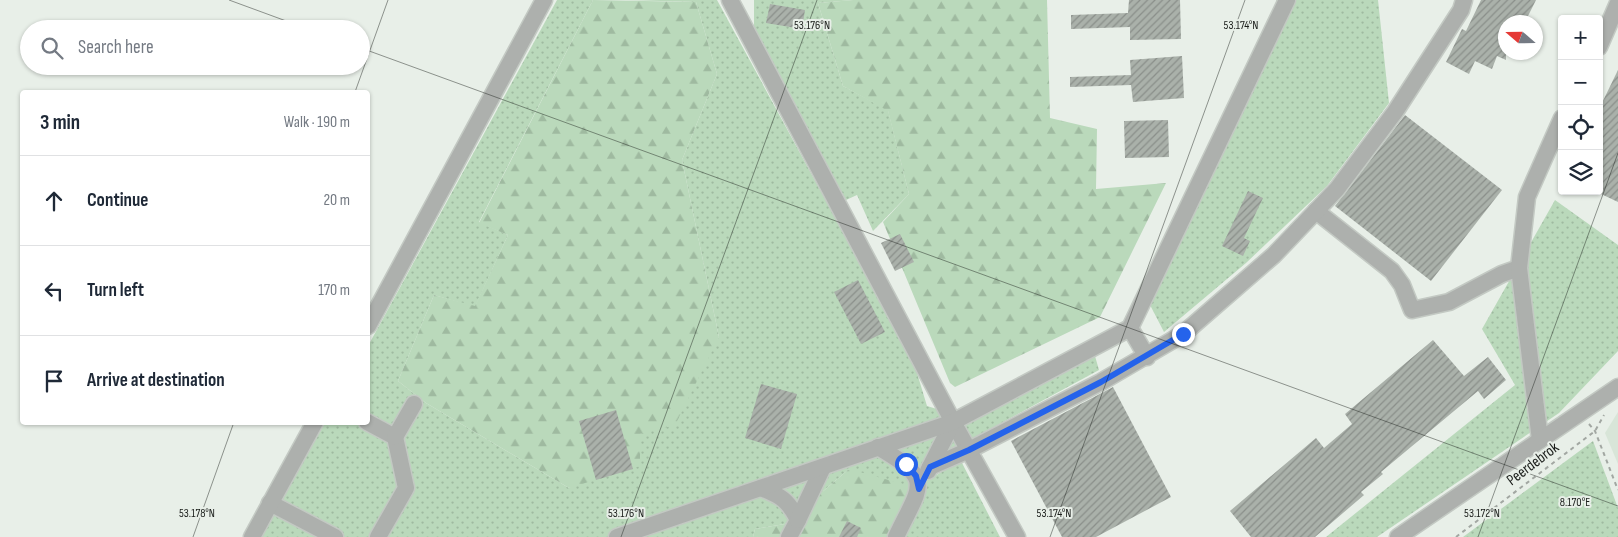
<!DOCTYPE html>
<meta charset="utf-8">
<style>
body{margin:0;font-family:"Sofia Sans Condensed",sans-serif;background:#f2f2f3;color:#1f2937}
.controls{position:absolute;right:15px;top:15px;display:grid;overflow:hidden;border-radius:5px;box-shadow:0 1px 4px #0004}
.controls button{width:45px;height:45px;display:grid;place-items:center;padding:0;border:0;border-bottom:1px solid #e0e1e3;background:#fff;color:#1f2937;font:25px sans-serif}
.compass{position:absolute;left:1498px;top:15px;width:45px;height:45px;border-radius:50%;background:#fff;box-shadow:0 1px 4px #0004;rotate:290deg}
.stop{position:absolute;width:15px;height:15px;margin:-11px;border:4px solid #2563eb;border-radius:50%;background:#fff}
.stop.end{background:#2563eb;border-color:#fff;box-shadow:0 1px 5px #0008}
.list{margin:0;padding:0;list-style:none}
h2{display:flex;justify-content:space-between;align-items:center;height:65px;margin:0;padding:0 20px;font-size:21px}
h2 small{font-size:16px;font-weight:400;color:#747a83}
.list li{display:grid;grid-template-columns:32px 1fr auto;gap:15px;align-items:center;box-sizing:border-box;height:90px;padding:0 20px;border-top:1px solid #e0e1e3}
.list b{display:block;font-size:19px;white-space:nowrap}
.list em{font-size:16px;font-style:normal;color:#747a83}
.icon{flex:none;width:28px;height:28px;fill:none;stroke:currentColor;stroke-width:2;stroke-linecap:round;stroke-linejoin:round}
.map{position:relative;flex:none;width:1618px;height:537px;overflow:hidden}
.search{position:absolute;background:#fff;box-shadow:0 1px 4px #0004;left:20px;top:20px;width:350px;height:55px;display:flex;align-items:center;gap:12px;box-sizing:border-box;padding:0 18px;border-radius:28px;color:#747a83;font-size:19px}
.panel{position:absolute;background:#fff;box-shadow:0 1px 4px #0004;left:20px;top:90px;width:350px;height:335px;border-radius:5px}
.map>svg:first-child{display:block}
.built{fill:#d8e5d8}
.grass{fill:url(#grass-dots)}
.forest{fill:url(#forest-firs)}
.building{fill:url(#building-hatch)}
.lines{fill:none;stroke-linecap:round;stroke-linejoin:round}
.minor-casing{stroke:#c3c9c3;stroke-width:19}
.path{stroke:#a2a7a2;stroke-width:2;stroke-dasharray:4 4;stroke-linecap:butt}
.minor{stroke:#adb0ad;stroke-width:16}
.route{stroke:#2563eb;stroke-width:6}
.ticks{fill:none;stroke:#1b1e1b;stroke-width:1;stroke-opacity:0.45}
.labels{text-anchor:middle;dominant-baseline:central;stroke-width:4;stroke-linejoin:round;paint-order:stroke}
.street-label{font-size:16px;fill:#1b1e1b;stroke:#e8efe8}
.ticks-label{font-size:12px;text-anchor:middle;fill:#1b1e1b;stroke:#e8efe8;stroke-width:4;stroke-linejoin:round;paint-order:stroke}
</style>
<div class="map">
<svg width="1618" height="537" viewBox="0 0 1618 537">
<defs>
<pattern id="grass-dots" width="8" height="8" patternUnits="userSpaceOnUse" patternTransform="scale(1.25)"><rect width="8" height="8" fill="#bad9bb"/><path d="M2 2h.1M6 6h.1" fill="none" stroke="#9fbaa0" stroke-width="1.8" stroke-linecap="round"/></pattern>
<pattern id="forest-firs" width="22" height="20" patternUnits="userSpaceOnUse" patternTransform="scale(1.25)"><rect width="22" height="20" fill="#bad9bb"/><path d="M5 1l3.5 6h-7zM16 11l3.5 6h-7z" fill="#9fbaa0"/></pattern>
<pattern id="building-hatch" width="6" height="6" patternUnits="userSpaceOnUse" patternTransform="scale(1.25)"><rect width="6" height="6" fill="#aab1aa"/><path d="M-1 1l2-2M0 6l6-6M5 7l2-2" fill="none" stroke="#8a8f8a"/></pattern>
</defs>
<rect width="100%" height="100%" fill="#e8efe8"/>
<!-- built -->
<polygon class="built" points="1618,412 1618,464 1605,433"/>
<!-- grass -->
<g class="grass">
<polygon points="557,0 593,0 479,222 508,235 475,307 434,295 398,381 426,403 569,488 640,434 719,337 682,160 717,74 696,2 625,0 717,0 914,363 927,406 963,417 1095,356 1099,370 979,435 912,484 931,478 961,461 1000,537 892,537 849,469 785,524 755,529 753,537 260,537 325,423 368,422 368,346"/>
<polygon points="754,0 853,0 818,3 843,86 888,110 909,194 873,231 857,195 846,200 754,33"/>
<polygon points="1276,0 1378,0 1389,103 1327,186 1246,263 1164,332 1149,303 1286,16"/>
<polygon points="1555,200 1618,245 1618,351 1559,413 1377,537 1326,537 1515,385 1482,329"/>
<polygon points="1593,441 1618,508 1618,537 1463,537"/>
</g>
<!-- forest -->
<g class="forest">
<polygon points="593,0 696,2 717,74 682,160 719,337 675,425 640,434 640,466 569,488 426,403 398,381 434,295 475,306 508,235 479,223"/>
<polygon points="853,0 1047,0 1050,118 1097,129 1096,189 1166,183 1100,317 955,387 950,383 883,222 909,194 888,111 843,86 818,3"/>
<polygon points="849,469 910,486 892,537 753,537 755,529 785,524"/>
</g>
<!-- building -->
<g class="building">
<polygon points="1129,0 1180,0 1181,39 1130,40 1130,27 1071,29 1071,15 1128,13"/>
<polygon points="1481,0 1536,0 1525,22 1506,22 1506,60 1497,56 1492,69 1475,61 1469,74 1446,62 1462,29 1466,31"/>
<polygon points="770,4 805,10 802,29 766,23"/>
<polygon points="1182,56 1184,98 1133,102 1131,85 1070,87 1070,77 1131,75 1130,60"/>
<polygon points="1618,70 1618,202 1599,193 1599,109"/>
<polygon points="1405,115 1502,190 1431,281 1335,206"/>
<polygon points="1168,120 1169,157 1125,158 1124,121"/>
<polygon points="1248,191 1263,198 1244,238 1250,241 1243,256 1222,246"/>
<polygon points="900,234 914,262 895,271 881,243"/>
<polygon points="858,280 885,332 861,344 834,292"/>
<polygon points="1433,340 1464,376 1488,357 1506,380 1484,399 1478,391 1381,472 1383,474 1361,492 1364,495 1315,537 1251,537 1230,511 1316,438 1324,448 1352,424 1345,414"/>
<polygon points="761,384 797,394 781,449 745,438"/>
<polygon points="1113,387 1171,497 1096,537 1062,537 1011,441"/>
<polygon points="616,410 633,469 596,480 579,421"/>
<polygon points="847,521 861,528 857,537 839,537"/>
</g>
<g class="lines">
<defs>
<g id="minor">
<polyline points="730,0 953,422 1017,537"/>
<polyline points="1599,47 1618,3"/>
<polyline points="1316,211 1392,271 1402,285 1412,310 1449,302 1502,274 1519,268"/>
<polyline points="368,326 544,0"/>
<polyline points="1130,328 1147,357"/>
<polyline points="367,422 395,437 406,488 378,537"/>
<polyline points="395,437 414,404"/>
<polyline points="1540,440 1519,268 1527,197 1562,118"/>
<path d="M878,447C935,480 921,484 896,537"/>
<polyline points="930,467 969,450 1101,382 1183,334 1274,255 1337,189 1395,112 1461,10 1464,0"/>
<polyline points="928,471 953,422"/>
<path d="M761,488C781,496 788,500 798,520L789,537"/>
<polyline points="270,503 335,537"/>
<polyline points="798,520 823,467"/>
<polyline points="252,537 315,422"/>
<polyline points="617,537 953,422 1130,328 1287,0"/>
<polyline points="1398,537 1618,387"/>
</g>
</defs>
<!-- minor casing -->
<use href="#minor" class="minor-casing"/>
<!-- path -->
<g class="path">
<polyline points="1589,424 1595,431 1618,490"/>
<polyline points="1456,537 1595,431 1604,415"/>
</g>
<!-- minor -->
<use href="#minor" class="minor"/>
</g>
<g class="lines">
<!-- route -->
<polyline class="route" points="906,464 916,476 919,489 930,467 969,450 1101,382 1183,334"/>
</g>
<!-- ticks -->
<path class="ticks" d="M229,0L308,29M361,48L1618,506M355,92L388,0M193,537L234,422M621,537L817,0M1050,537L1245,0M1478,537L1618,153"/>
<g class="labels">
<!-- street labels -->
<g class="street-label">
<text transform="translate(1533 464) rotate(-37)">Peerdebrok</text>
</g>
</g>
<g class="ticks-label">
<text x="812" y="29">53.176°N</text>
<text x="1241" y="29">53.174°N</text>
<text x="1575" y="506">8.170°E</text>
<text x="197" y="517">53.178°N</text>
<text x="626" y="517">53.176°N</text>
<text x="1054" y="517">53.174°N</text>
<text x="1482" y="517">53.172°N</text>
</g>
</svg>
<div class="controls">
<button>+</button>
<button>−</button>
<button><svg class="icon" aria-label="locate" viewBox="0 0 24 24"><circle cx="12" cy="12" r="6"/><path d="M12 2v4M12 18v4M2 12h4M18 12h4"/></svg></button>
<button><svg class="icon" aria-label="layers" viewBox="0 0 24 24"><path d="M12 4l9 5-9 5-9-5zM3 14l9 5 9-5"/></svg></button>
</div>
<svg class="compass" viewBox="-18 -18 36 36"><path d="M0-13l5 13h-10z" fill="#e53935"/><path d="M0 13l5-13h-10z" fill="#747a83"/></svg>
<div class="stop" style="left:906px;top:464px"></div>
<div class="stop end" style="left:1183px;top:334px"></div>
<div class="search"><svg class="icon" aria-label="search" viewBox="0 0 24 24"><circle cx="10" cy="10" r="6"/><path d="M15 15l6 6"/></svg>Search here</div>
<section class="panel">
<h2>3 min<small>Walk · 190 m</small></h2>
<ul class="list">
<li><svg class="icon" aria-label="ahead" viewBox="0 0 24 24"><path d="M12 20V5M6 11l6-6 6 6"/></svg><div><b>Continue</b></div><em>20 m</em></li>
<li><svg class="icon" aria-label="left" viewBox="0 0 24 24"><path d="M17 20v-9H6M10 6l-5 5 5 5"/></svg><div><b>Turn left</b></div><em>170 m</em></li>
<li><svg class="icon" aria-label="arrive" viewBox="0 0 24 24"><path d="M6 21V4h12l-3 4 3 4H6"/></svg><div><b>Arrive at destination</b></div></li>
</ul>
</section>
</div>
